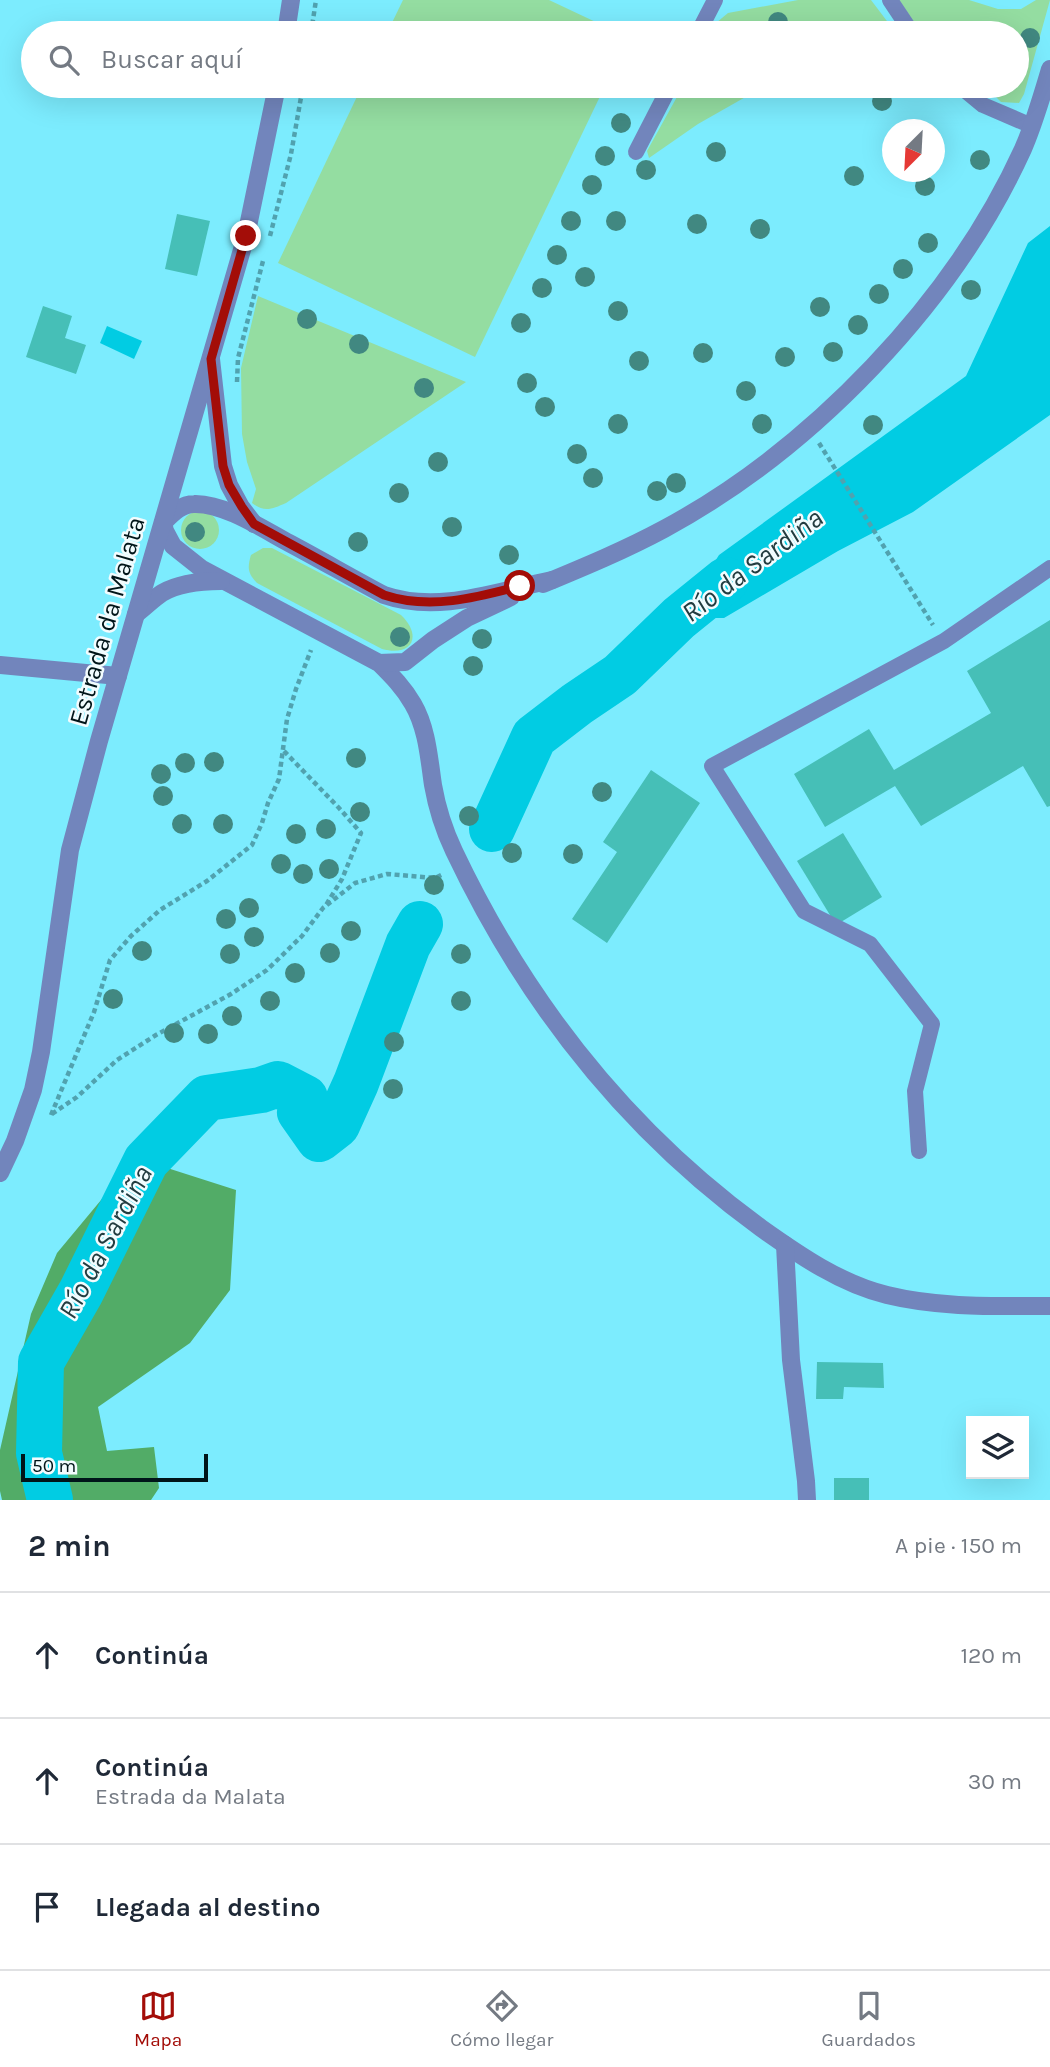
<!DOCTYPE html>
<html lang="es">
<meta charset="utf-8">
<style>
body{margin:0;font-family:Karla,sans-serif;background:#f2f2f3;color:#1f2937}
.controls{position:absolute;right:21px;bottom:21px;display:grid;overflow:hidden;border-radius:0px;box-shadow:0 7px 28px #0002}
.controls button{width:63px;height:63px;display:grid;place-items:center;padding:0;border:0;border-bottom:2px solid #e0e1e3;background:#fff;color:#1f2937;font:35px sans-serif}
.compass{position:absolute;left:882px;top:119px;width:63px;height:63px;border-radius:50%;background:#fff;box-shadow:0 7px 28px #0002;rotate:204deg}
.scale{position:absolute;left:21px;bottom:18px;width:187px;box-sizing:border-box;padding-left:7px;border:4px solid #001519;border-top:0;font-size:19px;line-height:24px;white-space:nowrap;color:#001519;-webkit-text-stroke:5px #f2fcfe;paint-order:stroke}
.stop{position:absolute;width:21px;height:21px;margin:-16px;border:5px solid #a30d08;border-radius:50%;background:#fff}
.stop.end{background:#a30d08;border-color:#fff;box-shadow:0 2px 7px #0008}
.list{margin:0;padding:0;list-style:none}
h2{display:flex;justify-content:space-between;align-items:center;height:91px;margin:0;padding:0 28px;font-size:30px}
h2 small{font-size:23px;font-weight:400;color:#747a83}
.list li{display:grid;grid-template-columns:46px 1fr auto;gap:21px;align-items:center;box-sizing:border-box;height:126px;padding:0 28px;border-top:2px solid #e0e1e3}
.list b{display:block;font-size:26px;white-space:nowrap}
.list p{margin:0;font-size:23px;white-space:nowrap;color:#747a83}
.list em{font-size:23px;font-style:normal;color:#747a83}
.icon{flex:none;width:38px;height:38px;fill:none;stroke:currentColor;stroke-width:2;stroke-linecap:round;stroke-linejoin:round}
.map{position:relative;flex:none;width:1050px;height:1500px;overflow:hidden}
.search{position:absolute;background:#fff;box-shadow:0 7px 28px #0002;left:21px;right:21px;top:21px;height:77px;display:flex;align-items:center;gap:18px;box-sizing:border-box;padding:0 24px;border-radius:38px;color:#747a83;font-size:26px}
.sheet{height:469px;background:#fff}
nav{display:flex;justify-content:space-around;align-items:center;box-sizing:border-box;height:98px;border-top:2px solid #e0e1e3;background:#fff;font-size:19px;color:#747a83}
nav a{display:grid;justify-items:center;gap:4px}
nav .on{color:#a30d08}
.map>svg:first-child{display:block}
.green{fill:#94dda1}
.forest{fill:#52ac67}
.water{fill:#01cce3}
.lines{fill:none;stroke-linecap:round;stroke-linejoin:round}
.river{stroke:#01cce3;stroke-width:46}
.building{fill:#46bfb7}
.path{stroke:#51a2af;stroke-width:4.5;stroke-dasharray:5 3.5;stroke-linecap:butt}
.service{stroke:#7285bc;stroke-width:16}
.minor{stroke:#7285bc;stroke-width:18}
.tertiary{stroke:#7285bc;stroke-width:18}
.tree{fill:#418881}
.route{stroke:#a30d08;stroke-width:9}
.labels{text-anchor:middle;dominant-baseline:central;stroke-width:5;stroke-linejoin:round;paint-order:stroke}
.street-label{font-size:26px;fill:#001519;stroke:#f2fcfe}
.water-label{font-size:28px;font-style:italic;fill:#223c40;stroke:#f2fcfe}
</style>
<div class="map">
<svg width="1050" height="1500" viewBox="0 0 1050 1500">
<rect width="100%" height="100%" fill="#7cecfe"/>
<!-- green -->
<g class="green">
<polygon points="403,0 549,0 619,33 387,33"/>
<polygon points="798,0 871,0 896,33 711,33 716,23 728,13"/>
<polygon points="899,0 969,0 998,9 1021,9 1036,0 1050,0 1024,94 1019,103 1001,102 985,86 1017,86 1017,33 924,33 920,31"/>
<polygon points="362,86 605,86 475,357 278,263"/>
<polygon points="683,86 765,86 698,124 649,158 647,151"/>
<path d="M258,296L466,382L286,503C272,509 265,513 252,503L256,489L247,462L242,434L241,368Z"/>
<circle cx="200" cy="530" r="19"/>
<path d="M263,548H272L401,615C423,636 412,657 382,649L257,583C248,574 247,568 251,555Z"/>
</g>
<!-- forest -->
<polygon class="forest" points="136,1158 236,1190 230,1290 190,1343 98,1407 107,1451 154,1447 159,1488 151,1500 2,1500 0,1491 0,1450 31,1314 57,1253"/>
<!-- water -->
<g class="water">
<polygon points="1050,226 1050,415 913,512 838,551 724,618 679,618 719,555 966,376 1028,243"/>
<polygon points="107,326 142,341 134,359 100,343"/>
</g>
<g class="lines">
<!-- river -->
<g class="river">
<polyline points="492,829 534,737 577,704 620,675 679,618 726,580"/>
<polyline points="50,1500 39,1453 41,1362 81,1292 146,1161 207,1098 261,1090 278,1084 305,1098 300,1112 319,1139 337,1125 356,1083 408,945 420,924"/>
</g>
</g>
<!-- building -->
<g class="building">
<polygon points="177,214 210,221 197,276 165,269"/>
<polygon points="43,306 72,316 65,338 86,345 76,374 26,357"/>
<polygon points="1050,620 1050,806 1047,807 1023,766 921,826 895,786 825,827 794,774 869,729 894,770 991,713 967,671"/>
<polygon points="651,770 700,803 607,943 572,919 617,852 603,842"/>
<polygon points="843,833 882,897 836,925 797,861"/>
<polygon points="817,1362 883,1363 884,1388 844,1387 843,1399 816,1399"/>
<rect x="834" y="1478" width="35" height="22"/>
</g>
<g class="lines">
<!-- path -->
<g class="path">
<polyline points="311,33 316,0"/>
<polyline points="270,236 291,154 303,86"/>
<polyline points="237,382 238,358 263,261"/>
<polyline points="819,443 933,625"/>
<polyline points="284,751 339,808 361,833 342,879 326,905"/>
<polyline points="52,1114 77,1097 117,1060 156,1035 231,994 267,970 302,936 323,908 355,883 387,874 435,878 443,874"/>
<polyline points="51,1115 94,1012 110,960 131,936 160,910 207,881 252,845 262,823 268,803 279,779 287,719 296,689 311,650"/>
</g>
<!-- service -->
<g class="service">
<polyline points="890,0 912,33"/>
<polyline points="698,33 715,0"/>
<polyline points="960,86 983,105 1032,126"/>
<polyline points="636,152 670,86"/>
<polyline points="919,1151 915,1091 932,1024 870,944 804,911 712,766 944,641 1050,568"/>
</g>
<!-- minor -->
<g class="minor">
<polyline points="211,359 223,466 229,485 241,507 254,524"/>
<path d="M552,580C497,591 439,614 384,595C352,578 321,560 289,543C263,529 224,503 194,504C181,504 172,514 163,523L165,531L173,546L202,569L379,663C392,676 404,688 413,704C427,728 429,758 433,785C437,808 444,830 454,851C526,1003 625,1129 761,1228C799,1255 841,1284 887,1295C940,1308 996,1306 1050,1306"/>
<path d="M543,584C584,567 625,550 664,529C812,449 953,303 1023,149C1034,124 1042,96 1050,69"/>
<path d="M136,614C144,608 153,599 162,593C179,583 202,581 221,581"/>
<polyline points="379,663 405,662 433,640 467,618 511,597"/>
<polyline points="0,665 118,676"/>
<polyline points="785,1245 791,1360 806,1481 807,1500"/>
</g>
<!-- tertiary -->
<g class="tertiary">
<polyline points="286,33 291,0"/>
<polyline points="0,1173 15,1141 33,1090 41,1052 70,850 99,741 246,236 277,86"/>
</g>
</g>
<!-- trees -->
<g class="tree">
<circle cx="778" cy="22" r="10"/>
<circle cx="1030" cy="38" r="10"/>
<circle cx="882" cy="101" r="10"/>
<circle cx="621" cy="123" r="10"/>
<circle cx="716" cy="152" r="10"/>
<circle cx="605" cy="156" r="10"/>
<circle cx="980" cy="160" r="10"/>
<circle cx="646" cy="170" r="10"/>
<circle cx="854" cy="176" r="10"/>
<circle cx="592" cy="185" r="10"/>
<circle cx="925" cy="186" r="10"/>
<circle cx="571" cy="221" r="10"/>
<circle cx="616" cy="221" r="10"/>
<circle cx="697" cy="224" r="10"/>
<circle cx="760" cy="229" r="10"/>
<circle cx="928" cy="243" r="10"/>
<circle cx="557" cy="255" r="10"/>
<circle cx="903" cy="269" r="10"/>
<circle cx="585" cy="277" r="10"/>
<circle cx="542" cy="288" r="10"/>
<circle cx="971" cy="290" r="10"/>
<circle cx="879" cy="294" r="10"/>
<circle cx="820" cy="307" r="10"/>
<circle cx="618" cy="311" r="10"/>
<circle cx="307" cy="319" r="10"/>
<circle cx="521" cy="323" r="10"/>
<circle cx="858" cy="325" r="10"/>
<circle cx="359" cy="344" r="10"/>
<circle cx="833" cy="352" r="10"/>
<circle cx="703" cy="353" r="10"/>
<circle cx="785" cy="357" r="10"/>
<circle cx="639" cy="361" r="10"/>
<circle cx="527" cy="383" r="10"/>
<circle cx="424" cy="388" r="10"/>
<circle cx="746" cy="391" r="10"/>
<circle cx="545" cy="407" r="10"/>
<circle cx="618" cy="424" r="10"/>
<circle cx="762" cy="424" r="10"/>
<circle cx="873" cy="425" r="10"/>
<circle cx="577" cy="454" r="10"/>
<circle cx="438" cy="462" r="10"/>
<circle cx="593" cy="478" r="10"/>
<circle cx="676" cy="483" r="10"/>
<circle cx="657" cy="491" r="10"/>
<circle cx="399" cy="493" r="10"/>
<circle cx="452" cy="527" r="10"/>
<circle cx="195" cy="532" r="10"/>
<circle cx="358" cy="542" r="10"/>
<circle cx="509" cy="555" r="10"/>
<circle cx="400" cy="637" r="10"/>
<circle cx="482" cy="639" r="10"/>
<circle cx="473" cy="666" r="10"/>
<circle cx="356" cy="758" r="10"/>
<circle cx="214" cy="762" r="10"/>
<circle cx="185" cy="763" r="10"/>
<circle cx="161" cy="774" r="10"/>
<circle cx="602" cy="792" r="10"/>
<circle cx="163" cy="796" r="10"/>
<circle cx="360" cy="812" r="10"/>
<circle cx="469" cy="816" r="10"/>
<circle cx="182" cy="824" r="10"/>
<circle cx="223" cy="824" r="10"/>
<circle cx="326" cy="829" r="10"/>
<circle cx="296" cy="834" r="10"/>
<circle cx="512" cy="853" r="10"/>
<circle cx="573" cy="854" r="10"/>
<circle cx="281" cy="864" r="10"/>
<circle cx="329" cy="869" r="10"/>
<circle cx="303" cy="874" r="10"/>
<circle cx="434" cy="885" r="10"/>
<circle cx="249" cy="908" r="10"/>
<circle cx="226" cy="919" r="10"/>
<circle cx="351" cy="931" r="10"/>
<circle cx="254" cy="937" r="10"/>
<circle cx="142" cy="951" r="10"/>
<circle cx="330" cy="953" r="10"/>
<circle cx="230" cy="954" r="10"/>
<circle cx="461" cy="954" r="10"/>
<circle cx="295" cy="973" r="10"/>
<circle cx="113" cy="999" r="10"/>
<circle cx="270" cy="1001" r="10"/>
<circle cx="461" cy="1001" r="10"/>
<circle cx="232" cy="1016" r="10"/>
<circle cx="174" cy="1033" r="10"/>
<circle cx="208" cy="1034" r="10"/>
<circle cx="394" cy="1042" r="10"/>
<circle cx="393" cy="1089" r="10"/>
</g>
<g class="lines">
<!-- route -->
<path class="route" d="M246,236L211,359L223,466L229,485L242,507L254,524L384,595C429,610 476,598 520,586"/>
</g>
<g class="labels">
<!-- street labels -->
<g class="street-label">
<text transform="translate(107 621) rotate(-74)">Estrada da Malata</text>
</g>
<!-- water labels -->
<g class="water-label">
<text transform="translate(752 565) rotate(-37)">Río da Sardiña</text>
<text transform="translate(105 1242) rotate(-62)">Río da Sardiña</text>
</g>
</g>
</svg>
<div class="controls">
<button><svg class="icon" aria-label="layers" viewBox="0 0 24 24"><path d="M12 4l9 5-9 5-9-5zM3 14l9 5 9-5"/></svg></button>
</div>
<svg class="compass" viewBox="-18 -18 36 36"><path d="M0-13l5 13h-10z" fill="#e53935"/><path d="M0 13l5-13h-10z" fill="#747a83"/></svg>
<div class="scale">50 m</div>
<div class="stop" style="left:520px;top:586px"></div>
<div class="stop end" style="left:246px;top:236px"></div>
<div class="search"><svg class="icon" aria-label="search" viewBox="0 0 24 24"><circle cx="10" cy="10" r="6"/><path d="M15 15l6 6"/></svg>Buscar aquí</div>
</div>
<section class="sheet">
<h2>2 min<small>A pie · 150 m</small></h2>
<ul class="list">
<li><svg class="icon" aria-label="ahead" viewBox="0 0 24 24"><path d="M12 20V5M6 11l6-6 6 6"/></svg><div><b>Continúa</b></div><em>120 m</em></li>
<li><svg class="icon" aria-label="ahead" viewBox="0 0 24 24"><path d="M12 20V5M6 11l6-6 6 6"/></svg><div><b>Continúa</b><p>Estrada da Malata</p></div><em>30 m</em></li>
<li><svg class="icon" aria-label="arrive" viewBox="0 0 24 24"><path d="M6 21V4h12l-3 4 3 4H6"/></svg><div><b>Llegada al destino</b></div></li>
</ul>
</section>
<nav>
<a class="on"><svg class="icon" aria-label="map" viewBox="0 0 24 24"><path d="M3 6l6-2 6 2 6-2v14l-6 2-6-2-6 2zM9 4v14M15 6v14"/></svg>Mapa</a>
<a><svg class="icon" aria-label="directions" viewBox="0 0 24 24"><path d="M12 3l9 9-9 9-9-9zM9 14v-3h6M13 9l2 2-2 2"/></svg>Cómo llegar</a>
<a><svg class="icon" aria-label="saved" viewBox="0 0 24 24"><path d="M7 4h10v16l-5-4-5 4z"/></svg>Guardados</a>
</nav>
